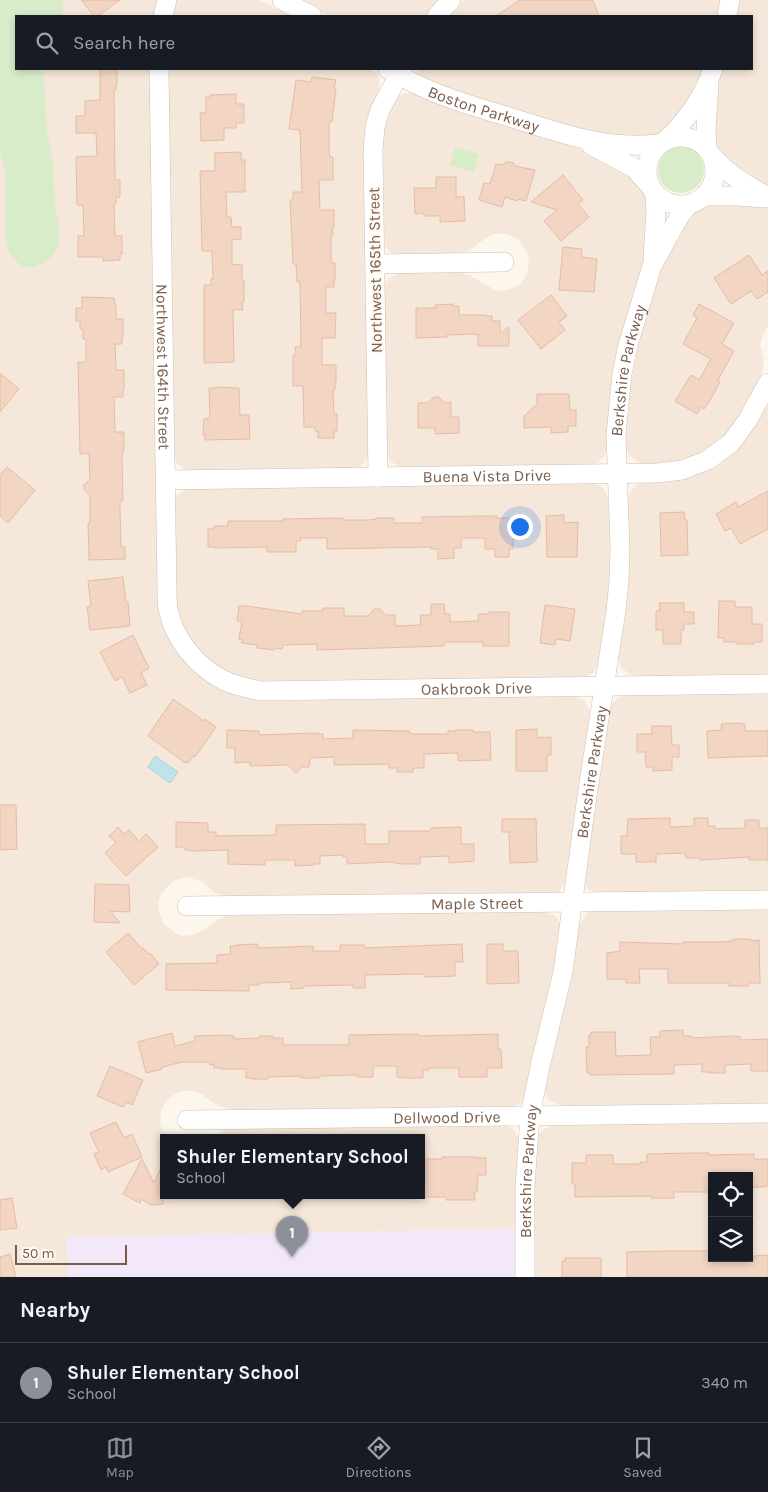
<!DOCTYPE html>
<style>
body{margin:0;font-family:Karla,sans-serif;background:#242831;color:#f1f3f6}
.controls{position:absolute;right:15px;bottom:15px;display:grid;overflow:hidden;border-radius:0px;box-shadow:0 2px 8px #0003}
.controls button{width:45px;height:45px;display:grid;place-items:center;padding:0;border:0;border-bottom:1px solid #363941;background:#171b24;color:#f1f3f6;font:25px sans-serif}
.scale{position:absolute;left:15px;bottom:12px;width:112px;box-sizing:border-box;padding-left:5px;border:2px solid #7a5c4d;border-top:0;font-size:14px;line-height:18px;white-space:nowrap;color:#7a5c4d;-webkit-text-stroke:4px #fffaf3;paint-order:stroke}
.you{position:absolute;left:519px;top:526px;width:18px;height:18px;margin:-12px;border:4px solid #fff;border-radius:50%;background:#1a73e8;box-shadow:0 0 0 8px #1a73e833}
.badge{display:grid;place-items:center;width:32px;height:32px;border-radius:50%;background:#8c9099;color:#fff;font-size:16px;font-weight:700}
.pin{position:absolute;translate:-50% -41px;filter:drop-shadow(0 1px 2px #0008)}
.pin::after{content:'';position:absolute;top:26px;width:18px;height:15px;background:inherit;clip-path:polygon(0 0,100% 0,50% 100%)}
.popup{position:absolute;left:160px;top:1134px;width:265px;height:65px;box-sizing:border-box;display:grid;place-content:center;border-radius:0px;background:#171b24;filter:drop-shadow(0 1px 4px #0005);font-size:16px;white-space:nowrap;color:#9ea1a6}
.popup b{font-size:19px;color:#f1f3f6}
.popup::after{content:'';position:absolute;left:50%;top:100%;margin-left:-10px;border:10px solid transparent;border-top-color:#171b24}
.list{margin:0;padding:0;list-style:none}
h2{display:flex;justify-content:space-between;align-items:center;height:65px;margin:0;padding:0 20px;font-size:21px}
h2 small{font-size:16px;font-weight:400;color:#9ea1a6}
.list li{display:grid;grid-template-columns:32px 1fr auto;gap:15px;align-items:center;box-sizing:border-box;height:80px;padding:0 20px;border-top:1px solid #363941}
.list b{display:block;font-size:19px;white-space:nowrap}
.list p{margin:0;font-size:16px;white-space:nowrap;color:#9ea1a6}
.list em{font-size:16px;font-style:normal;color:#9ea1a6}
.icon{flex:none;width:28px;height:28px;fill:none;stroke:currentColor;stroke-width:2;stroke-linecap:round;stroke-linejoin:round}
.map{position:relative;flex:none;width:768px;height:1277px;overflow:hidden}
.search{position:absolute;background:#171b24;box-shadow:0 2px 8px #0003;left:15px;right:15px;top:15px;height:55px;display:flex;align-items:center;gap:12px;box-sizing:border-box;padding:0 18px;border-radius:0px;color:#9ea1a6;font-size:19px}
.sheet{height:145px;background:#171b24}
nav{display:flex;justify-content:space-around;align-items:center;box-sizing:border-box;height:70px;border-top:1px solid #363941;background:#171b24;font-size:14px;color:#9ea1a6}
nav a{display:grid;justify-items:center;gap:2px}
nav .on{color:#8c9099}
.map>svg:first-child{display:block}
.residential{fill:#f5e8da;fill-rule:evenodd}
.education{fill:#f3e8fa}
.green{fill:#d8ecc9}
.water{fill:#bfe3e8;stroke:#a5d3da}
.building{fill:#f3d5c3;stroke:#e6bba3}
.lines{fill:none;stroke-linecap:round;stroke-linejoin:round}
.minor-casing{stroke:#d1beb0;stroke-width:20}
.minor{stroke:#fff;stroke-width:19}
.labels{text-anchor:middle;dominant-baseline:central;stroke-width:4;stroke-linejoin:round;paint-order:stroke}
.street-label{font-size:16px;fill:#7a5c4d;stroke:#fffaf3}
</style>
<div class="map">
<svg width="768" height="1277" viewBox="0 0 768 1277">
<rect width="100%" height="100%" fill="#fdf6ec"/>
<!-- residential -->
<g class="residential">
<polygon points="0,0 158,0 154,16 16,16 16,69 150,69 158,599 208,682 235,695 265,701 572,696 582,699 586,702 590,712 567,879 565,884 558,892 553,893 229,897 215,893 203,882 187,877 179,879 172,882 162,893 159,900 158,908 163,923 175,933 183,936 192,935 200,932 220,918 234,915 543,912 554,915 558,919 560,925 560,935 552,983 524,1100 520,1104 510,1107 235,1110 220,1107 201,1094 193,1091 185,1091 177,1093 170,1098 165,1103 161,1110 160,1125 167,1138 163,1138 163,1196 421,1196 421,1138 211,1138 227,1129 507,1126 514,1130 519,1138 517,1229 67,1237 68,1277 0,1277"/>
<polygon points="177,0 258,0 294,16 172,16"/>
<polygon points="301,0 440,0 426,16 329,16"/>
<polygon points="464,0 721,0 718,16 449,16"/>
<polygon points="739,0 768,0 768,186 741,175 717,149 713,139 712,117 722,69 752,69 752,16 736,16"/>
<polygon points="168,69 371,69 378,75 380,86 372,106 368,456 364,463 361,466 352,469 188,471 180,467 175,460"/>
<polygon points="417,69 703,69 689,103 659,135 650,138 586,132 458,92 425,78 420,75"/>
<polygon points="405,93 414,93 455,110 578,148 623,167 647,194 648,238 641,272 627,315 619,347 607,451 604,456 597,463 587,465 402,468 397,466 389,459 387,451 384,287 386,282 389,278 399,273 457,272 470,275 495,290 504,291 519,285 525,278 528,270 529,262 527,253 520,241 508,234 492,234 468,251 456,254 398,255 390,252 387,249 385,245 384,236 383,137 388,114 398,96"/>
<polygon points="732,200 768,207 768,326 762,337 760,345 764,360 762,373 740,416 726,435 708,450 698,455 676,462 664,464 639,463 628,454 625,446 628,398 640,336 659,272 675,235 690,213 706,204"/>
<polygon points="768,402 768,675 640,677 629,674 621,667 618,658 628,495 635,486 643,482 674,481 689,478 717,466 738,448 747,437"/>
<polygon points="592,483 601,486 604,489 608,497 611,556 607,609 599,662 594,672 585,677 258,682 234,675 212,663 195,646 182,624 176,600 175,504 176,496 184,490 189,489"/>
<polygon points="768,693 768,891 601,893 589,890 585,885 585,879 596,797 610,707 612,703 621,696 628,695"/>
<polygon points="768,909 768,1104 562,1106 549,1100 546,1094 545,1087 569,986 579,925 586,915 589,912 597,911"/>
<path d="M768,1122V1277H535L534,1186L537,1149L539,1134L544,1129L554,1125ZM712,1176H749V1258H712Z"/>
</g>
<!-- education -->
<polygon class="education" points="517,1229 517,1277 68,1277 67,1237"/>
<!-- green -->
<g class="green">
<polygon points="0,0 62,0 63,4 62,16 16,16 16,69 42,69 44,79 47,131 53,163 55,205 59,225 58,246 53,255 45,262 33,267 22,267 14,259 8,250 6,239 6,176 0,154"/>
<polygon points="455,147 479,154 474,172 450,165"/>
<circle cx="681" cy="170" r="23"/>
</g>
<!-- water -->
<polygon class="water" points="155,756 178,772 170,783 148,767"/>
<!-- building -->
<g class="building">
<polygon points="81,0 120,0 98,16 94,16"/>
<polygon points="520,0 593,0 599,16 496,16"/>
<polygon points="100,69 117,69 117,85 116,85 116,90 114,90 115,180 120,180 120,197 116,197 116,204 114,204 115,236 122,236 122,254 120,254 120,260 103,261 103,257 78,257 78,236 84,236 83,205 77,205 76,157 97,156 96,133 76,133 76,116 85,116 85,101 100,100"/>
<polygon points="312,77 336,80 334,89 336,89 332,122 329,122 329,151 330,157 333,157 333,180 319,180 320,210 334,210 334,227 332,228 333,235 331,235 331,263 335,263 335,280 334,280 334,287 326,287 326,313 336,313 335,338 322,338 322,365 336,365 336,382 335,382 335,390 333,390 334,414 337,414 337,431 334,431 334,438 318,438 318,431 315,431 315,427 304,427 303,386 293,386 293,355 296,355 295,347 301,347 300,282 297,282 296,264 293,264 290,200 293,200 293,192 302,192 300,130 289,129 296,80 311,82"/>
<polygon points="236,94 236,104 244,104 244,123 236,123 236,128 224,128 224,140 201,141 200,113 206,113 206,97 210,97 210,95"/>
<polygon points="241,152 241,160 245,160 245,192 226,192 227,217 231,217 232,227 241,227 241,239 232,240 232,263 233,265 242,264 242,280 244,280 244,302 242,302 243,310 233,310 234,362 204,363 204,285 211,285 211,279 213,279 212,251 202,251 200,171 215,171 215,153"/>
<polygon points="508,162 513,163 515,166 535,170 526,201 518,199 517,201 505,197 502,207 479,200 484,183 490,184 496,164 501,165"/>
<polygon points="563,175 583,200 578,204 589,217 561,241 544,221 557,210 531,202"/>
<polygon points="436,177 456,177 456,197 464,197 465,221 440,222 440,216 424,216 424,213 415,214 414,188 436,188"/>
<polygon points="563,247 582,249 581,257 597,259 594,292 559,290"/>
<polygon points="749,255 762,275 768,271 768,292 757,299 751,291 731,304 714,278"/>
<polygon points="551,295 567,316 559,322 565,330 541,349 518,320"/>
<polygon points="82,297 114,298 116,307 116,319 123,319 123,337 122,337 122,344 115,344 116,370 124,370 124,389 123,389 123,397 114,397 115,432 124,432 124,450 123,450 122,457 123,501 120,501 120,510 121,547 125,547 125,559 89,560 88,523 90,523 90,495 84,490 84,485 90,479 89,454 80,454 78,362 86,362 86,339 83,339 83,330 80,328 80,321 76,321 76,308 82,308"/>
<polygon points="453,304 453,306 459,306 459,315 486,315 486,316 492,316 492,321 500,321 500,333 509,327 509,346 478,346 478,334 447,335 447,337 416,338 416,308 436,308 435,305"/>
<polygon points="699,304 734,323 722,344 734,351 718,380 720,382 708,404 704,409 701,407 697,414 675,401 691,375 699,380 711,359 683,344 697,318 693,315"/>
<polygon points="0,373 19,389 0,412"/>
<polygon points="217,387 239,388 240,415 249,415 250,439 205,440 205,435 203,435 204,419 210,418 209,388 217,388"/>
<polygon points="537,394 569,394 570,410 576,410 576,426 568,426 568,432 551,433 551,427 524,428 524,416 537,404"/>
<polygon points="434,397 439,397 444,403 451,402 451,417 459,417 459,433 435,434 435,428 418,428 418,403 428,403"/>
<polygon points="7,467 35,490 8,523 0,516 0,475"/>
<polygon points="768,491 768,529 740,544 731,528 725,531 716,514 736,502 738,507"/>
<polygon points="684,512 685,520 687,520 688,555 661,556 660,513"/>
<polygon points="564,515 564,523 578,522 577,557 547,557 546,516"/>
<polygon points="480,516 497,516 496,518 509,518 509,527 513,527 513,549 509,549 509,557 495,557 495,549 485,549 485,538 461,538 461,548 454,548 454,558 438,559 438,549 431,549 431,547 327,549 327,538 300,538 301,541 296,541 296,552 267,552 267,547 215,548 215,547 208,547 208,529 214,529 214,526 228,526 228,521 283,521 283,519 343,518 343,520 369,520 376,519 376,518 394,518 394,523 422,523 422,517"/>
<polygon points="123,577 126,602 128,602 130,626 90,630 87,607 91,606 88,581"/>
<polygon points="719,601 735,601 735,607 752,607 752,624 762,624 762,642 754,642 754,644 736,644 736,642 724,642 724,638 718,638"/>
<polygon points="659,603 684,603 684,612 694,612 694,624 684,624 684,630 681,630 681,644 663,644 663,630 656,630 656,611 660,611"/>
<polygon points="431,604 444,604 445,614 450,614 450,622 478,621 479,614 489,614 489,612 509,612 509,646 483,646 483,642 444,642 444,646 317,650 317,644 283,645 282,649 275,648 274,650 257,648 257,645 242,643 242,640 239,639 242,621 237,621 239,606 247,606 302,614 302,611 323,611 323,608 344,608 344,616 368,616 374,609 380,609 386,615 395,615 395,626 421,625 420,615 431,615"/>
<polygon points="545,605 575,609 570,641 556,639 555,645 540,643"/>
<polygon points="133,635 149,668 141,673 147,685 130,693 122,677 115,681 100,652"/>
<polygon points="173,699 204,721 205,719 216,727 195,757 194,755 188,763 184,762 148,736"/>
<polygon points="737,723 745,724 745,731 768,731 768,756 708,758 707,731 722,730 721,724"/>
<polygon points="652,726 671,726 672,745 679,745 679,757 672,757 672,770 653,771 653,767 646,767 645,752 637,752 637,734 652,734"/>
<polygon points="537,729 537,738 551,737 551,755 547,755 547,771 516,771 516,730"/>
<polygon points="227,730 259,731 259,735 314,733 323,734 323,739 353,738 353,730 409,731 409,733 412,733 412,734 448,734 448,731 456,731 456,730 473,730 473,732 490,732 491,760 458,761 458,753 424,754 424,768 413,768 413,772 397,772 397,768 389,768 389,764 334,765 334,757 310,758 309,767 302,767 296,773 288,765 250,766 250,762 235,763 235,748 227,748"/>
<polygon points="0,805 16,805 17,849 0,850"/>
<polygon points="670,818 670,827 694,826 694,818 708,818 708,826 715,826 715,829 745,828 745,820 759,820 759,828 768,828 768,860 749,860 749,857 700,860 700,858 686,858 685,853 656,854 656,862 636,862 636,854 621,854 621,836 627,836 628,819"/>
<polygon points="502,819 536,819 537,862 510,863 509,832 502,832"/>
<polygon points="176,822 208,823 208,832 216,832 216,836 276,835 276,825 365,824 365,844 389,844 389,831 429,831 431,830 431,828 461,827 461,844 474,844 474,861 449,863 449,856 420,857 420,864 403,864 389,862 347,864 347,857 343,857 343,855 320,856 320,864 313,864 313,865 295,866 295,860 265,860 265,865 228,864 228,850 194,851 185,850 184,847 176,847"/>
<polygon points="118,827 124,834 129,830 139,841 146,834 158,847 126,876 105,853 116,842 109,836"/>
<polygon points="95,884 129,885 130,912 110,911 120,923 94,922"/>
<polygon points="128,933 142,949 143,948 149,954 150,953 159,964 134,985 106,952"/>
<polygon points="733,939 751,939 751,941 759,940 760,983 749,983 749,986 729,986 729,983 668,983 668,969 639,969 640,983 626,983 626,979 607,979 607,953 620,951 620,942 683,944 683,942 720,942 733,941"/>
<polygon points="258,944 258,948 313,946 313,951 340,951 340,945 364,945 364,948 462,944 463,962 455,962 455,976 424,977 424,974 365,975 365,988 353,988 353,985 304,986 304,988 291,989 291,982 259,983 259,985 249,985 249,991 166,990 166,964 217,963 217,955 231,954 230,946 237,946 237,945"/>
<polygon points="487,944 503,944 503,951 518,951 519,983 487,984"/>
<polygon points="683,1030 683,1036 691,1036 691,1038 734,1036 740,1037 740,1040 768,1039 768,1071 751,1071 751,1064 725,1065 725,1073 709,1073 709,1072 702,1072 702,1064 674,1065 674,1074 590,1075 590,1073 587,1073 586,1047 589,1047 589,1035 591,1035 591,1032 615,1032 616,1056 651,1055 650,1037 660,1037 660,1031"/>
<polygon points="172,1033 175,1046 195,1041 195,1036 226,1035 234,1036 234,1039 259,1038 259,1036 273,1036 273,1038 283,1038 283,1045 349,1045 349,1035 418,1034 419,1036 498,1034 498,1049 501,1049 502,1068 487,1068 487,1077 459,1077 459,1068 429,1068 429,1070 423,1070 423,1078 405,1078 397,1077 397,1066 373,1066 373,1077 357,1077 357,1075 320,1076 320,1078 301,1078 301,1076 268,1077 268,1079 252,1079 252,1078 246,1078 246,1069 221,1069 221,1068 214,1068 214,1064 210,1065 210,1062 182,1062 162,1067 162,1069 146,1073 138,1042"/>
<polygon points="110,1066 143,1080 132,1105 126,1102 123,1107 97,1096"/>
<polygon points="116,1122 124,1138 132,1134 142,1157 108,1172 106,1167 101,1170 94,1154 99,1152 90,1133"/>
<polygon points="690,1153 709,1153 709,1155 754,1154 754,1159 768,1159 768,1186 764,1186 764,1187 749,1187 749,1176 712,1176 712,1192 674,1192 674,1198 651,1198 651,1196 575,1197 575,1184 572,1184 572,1163 586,1163 586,1155 613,1155 613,1164 640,1164 640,1162 647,1162 647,1154"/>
<polygon points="442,1157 478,1157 478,1158 486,1158 486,1175 478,1175 477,1192 474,1192 475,1200 446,1200 446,1197 421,1197 421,1159 442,1159"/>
<polygon points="142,1159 154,1183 163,1164 163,1204 151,1205 141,1199 140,1203 123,1194"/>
<polygon points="12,1198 17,1228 0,1230 0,1200"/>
<polygon points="665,1251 712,1251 712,1258 754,1258 754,1256 768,1255 768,1277 627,1277 627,1252"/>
<polygon points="10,1254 16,1277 0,1277 0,1257"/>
<polygon points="565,1258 601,1258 601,1277 562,1277 562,1261 565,1261"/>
</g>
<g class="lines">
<defs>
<g id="minor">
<polyline points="282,0 312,16"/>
<polyline points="163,16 167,0"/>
<polyline points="437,16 451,0"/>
<polyline points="727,16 730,0"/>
<path id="s1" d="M159,69L167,590C167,596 167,603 168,609C174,639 196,666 223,680C235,686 248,688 260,691L768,684"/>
<path id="s2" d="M388,69C425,92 465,104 506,116C557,132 604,150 659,144"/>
<circle cx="681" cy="171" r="34"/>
<path d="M667,139C687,120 704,95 713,69"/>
<polyline points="591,145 634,168 650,186"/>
<polyline points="707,148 706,129 709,84"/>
<path d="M712,156C729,176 746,184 768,197"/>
<polyline points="705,196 737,196 766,198"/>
<polyline points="653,257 656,211 655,194"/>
<polyline points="375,264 504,262"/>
<polyline points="378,477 373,150 375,127 380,110 402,69"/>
<path id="s3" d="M165,480L657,473L682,470L708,460L731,443L747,421L768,383"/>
<path id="s4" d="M187,906L768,900"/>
<path id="s5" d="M187,1120L768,1113"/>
<path id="s6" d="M525,1277V1186L530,1116L541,1062L563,972L587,796L616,611L619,581L620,548L616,435L622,374L628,345L652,266L679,217L689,204"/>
</g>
</defs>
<!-- minor casing -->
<use href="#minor" class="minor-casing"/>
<!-- minor -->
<use href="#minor" class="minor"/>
</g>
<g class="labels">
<!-- street labels -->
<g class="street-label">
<text stroke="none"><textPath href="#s2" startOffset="104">Boston Parkway</textPath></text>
<text transform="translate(375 270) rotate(-91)">Northwest 165th Street</text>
<text stroke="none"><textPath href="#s1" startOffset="298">Northwest 164th Street</textPath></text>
<text stroke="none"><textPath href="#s6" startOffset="916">Berkshire Parkway</textPath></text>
<text stroke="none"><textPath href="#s3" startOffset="322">Buena Vista Drive</textPath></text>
<text stroke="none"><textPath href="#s1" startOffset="888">Oakbrook Drive</textPath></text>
<text stroke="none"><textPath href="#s6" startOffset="511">Berkshire Parkway</textPath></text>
<text stroke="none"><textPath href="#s4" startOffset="290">Maple Street</textPath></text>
<text stroke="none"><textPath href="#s5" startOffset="260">Dellwood Drive</textPath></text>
<text stroke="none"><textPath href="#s6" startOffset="106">Berkshire Parkway</textPath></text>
</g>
</g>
</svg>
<div class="controls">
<button><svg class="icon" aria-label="locate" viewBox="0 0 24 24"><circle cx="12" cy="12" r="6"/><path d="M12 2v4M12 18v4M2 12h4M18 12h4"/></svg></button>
<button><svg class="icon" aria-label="layers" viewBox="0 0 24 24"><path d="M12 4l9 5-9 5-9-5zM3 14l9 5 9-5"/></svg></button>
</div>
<div class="scale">50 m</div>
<div class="you"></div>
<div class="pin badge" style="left:292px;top:1257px">1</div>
<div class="popup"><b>Shuler Elementary School</b>School</div>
<div class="search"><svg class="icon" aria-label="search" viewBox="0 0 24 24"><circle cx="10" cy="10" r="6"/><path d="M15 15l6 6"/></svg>Search here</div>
</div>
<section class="sheet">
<h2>Nearby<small></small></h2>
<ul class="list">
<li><span class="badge">1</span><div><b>Shuler Elementary School</b><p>School</p></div><em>340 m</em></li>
</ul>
</section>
<nav>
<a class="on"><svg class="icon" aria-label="map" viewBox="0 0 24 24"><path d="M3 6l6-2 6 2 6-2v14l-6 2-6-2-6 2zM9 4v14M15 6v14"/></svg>Map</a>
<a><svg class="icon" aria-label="directions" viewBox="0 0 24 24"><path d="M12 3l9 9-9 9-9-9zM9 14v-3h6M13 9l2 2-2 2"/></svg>Directions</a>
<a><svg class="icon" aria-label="saved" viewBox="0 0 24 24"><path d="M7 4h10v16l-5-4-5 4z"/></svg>Saved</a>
</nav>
